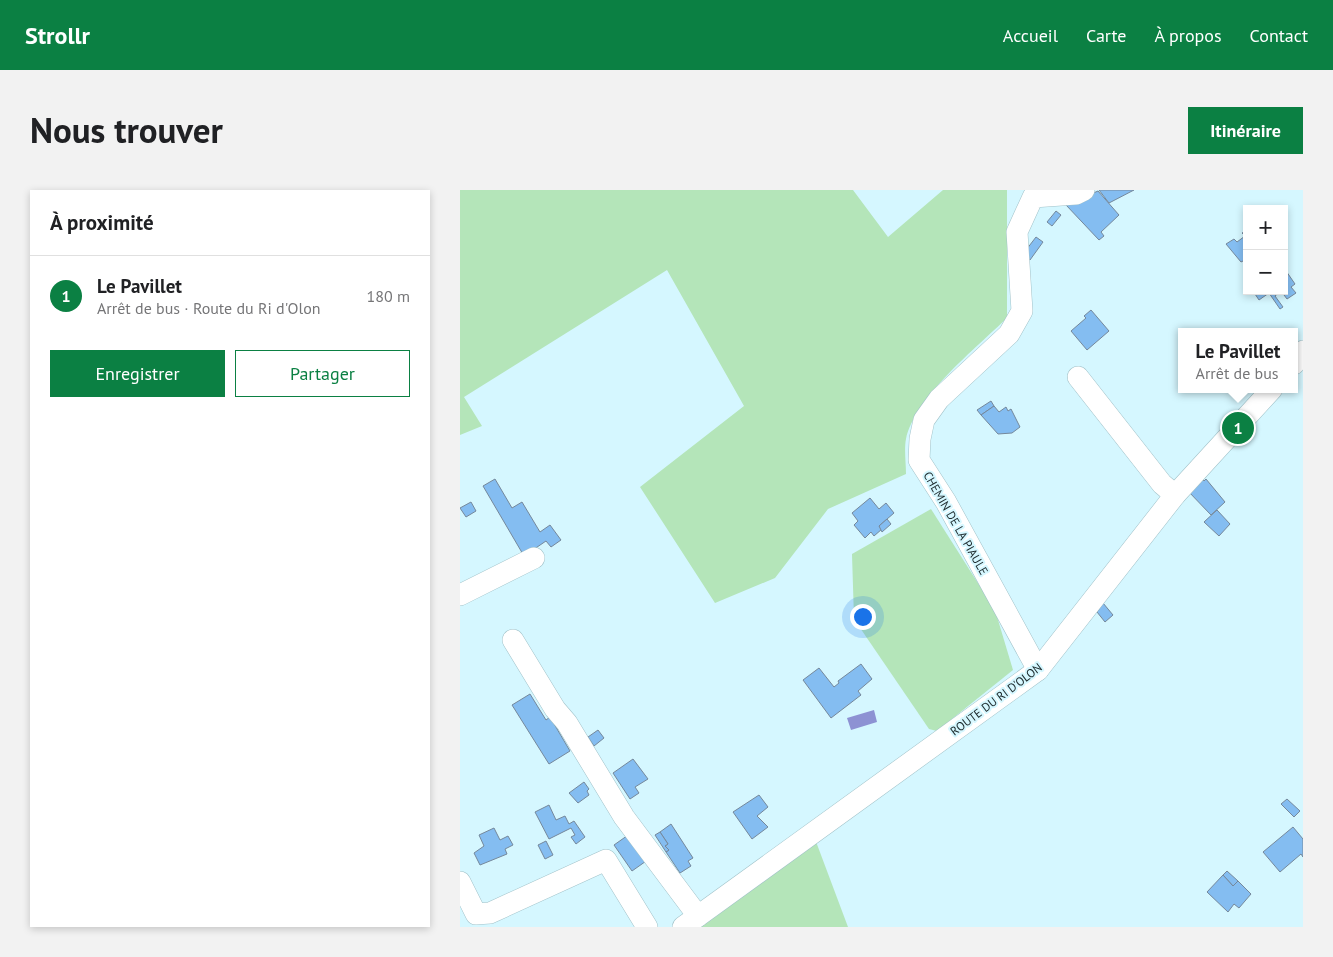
<!DOCTYPE html>
<html lang="fr">
<meta charset="utf-8">
<style>
body{margin:0;font-family:"PT Sans",sans-serif;background:#f2f2f2;color:#202124}
.controls{position:absolute;right:15px;top:15px;display:grid;overflow:hidden;border-radius:0px;box-shadow:0 2px 8px #0003}
.controls button{width:45px;height:45px;display:grid;place-items:center;padding:0;border:0;border-bottom:1px solid #e0e0e0;background:#fff;color:#202124;font:25px sans-serif}
.you{position:absolute;left:402px;top:426px;width:18px;height:18px;margin:-12px;border:4px solid #fff;border-radius:50%;background:#1a73e8;box-shadow:0 0 0 8px #1a73e833}
.badge{display:grid;place-items:center;width:32px;height:32px;border-radius:50%;background:#0b8043;color:#fff;font-size:16px;font-weight:700}
.pin{position:absolute;translate:-50% -50%;border:2px solid #fff;box-shadow:0 1px 5px #0006}
.popup{position:absolute;left:718px;top:138px;width:120px;height:65px;box-sizing:border-box;display:grid;place-content:center;border-radius:0px;background:#fff;filter:drop-shadow(0 1px 4px #0005);font-size:16px;white-space:nowrap;color:#757577}
.popup b{font-size:19px;color:#202124}
.popup::after{content:'';position:absolute;left:50%;top:100%;margin-left:-10px;border:10px solid transparent;border-top-color:#fff}
.list{margin:0;padding:0;list-style:none}
h2{display:flex;justify-content:space-between;align-items:center;height:65px;margin:0;padding:0 20px;font-size:21px}
h2 small{font-size:16px;font-weight:400;color:#757577}
.list li{display:grid;grid-template-columns:32px 1fr auto;gap:15px;align-items:center;box-sizing:border-box;height:80px;padding:0 20px;border-top:1px solid #e0e0e0}
.list b{display:block;font-size:19px;white-space:nowrap}
.list p{margin:0;font-size:16px;white-space:nowrap;color:#757577}
.list em{font-size:16px;font-style:normal;color:#757577}
.actions{display:flex;gap:10px;padding:15px 20px}
.actions a{flex:1;padding:11px 0;border:1px solid #0b8043;border-radius:0px;text-align:center;font-size:18px;color:#0b8043}
.actions .main{background:#0b8043;color:#fff}
.map{position:relative;flex:none;width:843px;height:737px;overflow:hidden;border-radius:0px}
header{display:flex;align-items:center;gap:30px;box-sizing:border-box;height:70px;padding:0 25px;background:#0b8043;color:#fff}
header strong{font-size:24px}
nav{display:flex;gap:28px;margin-inline-start:auto;font-size:18px}
.intro{display:flex;align-items:center;justify-content:space-between;box-sizing:border-box;height:120px;padding:0 30px}
h1{margin:0;font-size:35px}
.button{padding:12px 22px;border-radius:0px;background:#0b8043;color:#fff;font-size:18px;font-weight:700}
main{display:flex;gap:30px;padding:0 30px}
aside{flex:1;background:#fff;border-radius:0px;box-shadow:0 2px 8px #0003}
.map>svg:first-child{display:block}
.green{fill:#b4e5b9}
.water{fill:#8d92d3}
.building{fill:#84bdf1;stroke:#75889b}
.lines{fill:none;stroke-linecap:round;stroke-linejoin:round}
.minor-casing{stroke:#a1c2c9;stroke-width:22}
.minor{stroke:#fff;stroke-width:21}
.labels{text-anchor:middle;dominant-baseline:central;stroke-width:4;stroke-linejoin:round;paint-order:stroke}
.street-label{font-size:12px;fill:#1c292c;stroke:#d5f7ff}
</style>
<header>
<strong>Strollr</strong>
<nav><a>Accueil</a><a>Carte</a><a>À propos</a><a>Contact</a></nav>
</header>
<div class="intro"><h1>Nous trouver</h1><a class="button">Itinéraire</a></div>
<main>
<aside>
<h2>À proximité<small></small></h2>
<ul class="list">
<li><span class="badge">1</span><div><b>Le Pavillet</b><p>Arrêt de bus · Route du Ri d'Olon</p></div><em>180 m</em></li>
</ul>
<div class="actions"><a class="main">Enregistrer</a><a>Partager</a></div>
</aside>
<div class="map">
<svg width="843" height="737" viewBox="0 0 843 737">
<rect width="100%" height="100%" fill="#d5f7ff"/>
<!-- green -->
<g class="green">
<path d="M0,0H393L428,47L483,0H547V128C516,158 455,207 446,249C444,259 446,273 446,284L368,319L315,388L255,413L180,297L284,216L207,80L4,207L22,236L0,245Z"/>
<polygon points="471,319 535,420 553,480 477,541 469,539 394,429 392,364"/>
<polygon points="355,649 388,737 240,737"/>
</g>
<!-- water -->
<polygon class="water" points="414,520 417,532 391,540 387,528"/>
<!-- building -->
<g class="building">
<polygon points="639,0 674,0 649,13"/>
<polygon points="638,1 659,25 641,42 644,46 639,50 606,15"/>
<polygon points="596,21 601,25 592,36 587,32"/>
<polygon points="787,40 787,69 781,72 766,54 774,49 777,52 785,46 782,43"/>
<polygon points="576,47 583,52 570,70 563,64"/>
<polygon points="824,78 835,94 831,97 836,103 827,109 821,101 824,101"/>
<polygon points="793,101 821,101 815,106 823,117 820,119 809,103 799,110"/>
<polygon points="631,120 649,141 627,160 611,141 626,128 624,126"/>
<polygon points="531,211 534,216 521,225 517,220"/>
<polygon points="534,216 539,222 546,217 548,221 551,219 560,237 552,243 538,244 521,225"/>
<polygon points="740,287 744,291 746,289 765,312 751,325 728,301"/>
<polygon points="35,289 52,318 62,312 80,342 90,335 101,350 91,357 86,351 64,366 23,296"/>
<polygon points="410,308 419,319 426,313 434,323 419,336 422,339 414,346 411,342 405,348 394,335 398,331 392,323"/>
<polygon points="11,312 16,321 6,327 0,318"/>
<polygon points="757,320 770,334 759,346 744,332"/>
<polygon points="427,329 431,334 422,342 419,336"/>
<polygon points="643,413 653,425 645,432 637,422"/>
<polygon points="401,474 412,489 398,501 401,505 371,528 343,490 359,478 374,497 379,493 378,491"/>
<polygon points="70,504 86,530 90,527 110,561 89,574 52,515"/>
<polygon points="138,540 144,548 134,556 128,547"/>
<polygon points="173,569 188,589 175,597 179,603 170,609 153,583"/>
<polygon points="124,592 129,599 127,601 129,605 118,613 109,603"/>
<polygon points="299,605 308,617 297,626 308,637 292,649 273,622"/>
<polygon points="827,609 840,621 834,627 821,614"/>
<polygon points="89,615 96,630 105,626 109,634 114,631 125,647 116,654 111,647 115,645 111,638 89,649 75,622"/>
<polygon points="211,634 233,668 228,671 231,676 220,683 206,662 209,660 205,656 208,654 200,642"/>
<polygon points="833,637 843,649 843,667 841,664 820,682 803,662"/>
<polygon points="34,638 40,650 48,646 53,655 45,659 47,664 20,675 14,663 24,656 19,645"/>
<polygon points="200,642 208,654 205,656 209,660 206,662 195,645"/>
<polygon points="171,643 189,669 172,681 154,655"/>
<polygon points="86,651 93,665 85,669 78,655"/>
<polygon points="767,681 778,691 773,696 763,685"/>
<polygon points="763,685 773,696 778,691 791,704 779,718 774,714 768,722 747,702"/>
</g>
<g class="lines">
<defs>
<g id="minor">
<polyline points="834,174 843,161"/>
<polyline points="618,187 702,294 715,305"/>
<polyline points="0,405 74,368"/>
<polyline points="53,450 95,519 107,533 164,627 238,726"/>
<polyline points="578,480 486,312 459,270 460,249 464,230 479,209 549,144 562,121 557,42 573,7 616,4 624,0"/>
<polyline points="0,692 16,724 30,723 146,670 187,737"/>
<polyline points="223,737 578,480 715,305 812,199"/>
</g>
</defs>
<!-- minor casing -->
<use href="#minor" class="minor-casing"/>
<!-- minor -->
<use href="#minor" class="minor"/>
</g>
<g class="labels">
<!-- street labels -->
<g class="street-label">
<text transform="translate(496 333) rotate(60)">CHEMIN DE LA PIAULE</text>
<text transform="translate(536 509) rotate(-37)">ROUTE DU RI D'OLON</text>
</g>
</g>
</svg>
<div class="controls">
<button>+</button>
<button>−</button>
</div>
<div class="you"></div>
<div class="pin badge" style="left:778px;top:238px">1</div>
<div class="popup"><b>Le Pavillet</b>Arrêt de bus</div>
</div>
</main>
